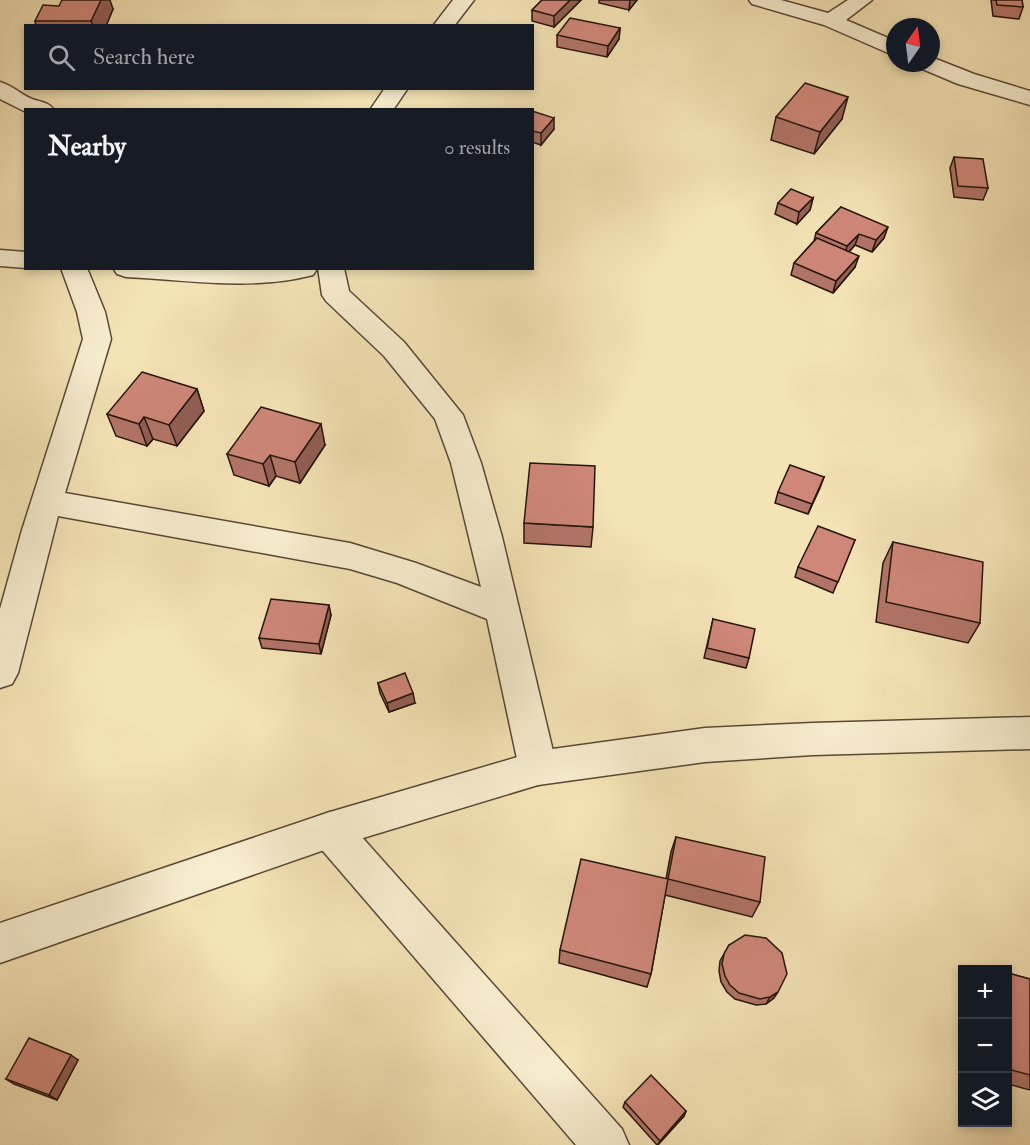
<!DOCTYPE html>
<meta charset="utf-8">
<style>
body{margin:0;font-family:"IM FELL Double Pica",serif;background:#242831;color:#f1f3f6}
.controls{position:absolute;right:18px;bottom:18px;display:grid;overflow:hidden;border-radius:0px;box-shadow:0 3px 9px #0003}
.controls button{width:54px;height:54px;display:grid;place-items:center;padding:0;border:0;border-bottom:2px solid #363941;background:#171b24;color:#f1f3f6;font:30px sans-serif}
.compass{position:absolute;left:886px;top:18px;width:54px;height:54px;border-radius:50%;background:#171b24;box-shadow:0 3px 9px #0003;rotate:14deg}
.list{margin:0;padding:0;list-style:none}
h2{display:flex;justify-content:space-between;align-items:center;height:78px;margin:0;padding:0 24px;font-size:26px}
h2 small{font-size:20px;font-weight:400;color:#9ea1a6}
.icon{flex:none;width:33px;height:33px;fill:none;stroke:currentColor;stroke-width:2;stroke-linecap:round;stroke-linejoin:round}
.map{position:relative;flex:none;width:1030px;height:1145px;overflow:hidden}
.search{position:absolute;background:#171b24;box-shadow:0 3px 9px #0003;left:24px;top:24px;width:510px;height:66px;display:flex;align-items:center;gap:15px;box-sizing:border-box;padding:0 21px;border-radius:0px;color:#9ea1a6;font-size:22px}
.panel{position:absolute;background:#171b24;box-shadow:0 3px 9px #0003;left:24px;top:108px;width:510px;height:162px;border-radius:0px}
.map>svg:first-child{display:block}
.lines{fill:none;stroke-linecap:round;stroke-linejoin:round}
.minor-casing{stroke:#594836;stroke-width:3}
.tertiary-casing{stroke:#594836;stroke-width:3}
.minor{fill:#f8edcf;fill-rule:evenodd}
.tertiary{fill:#f8edcf;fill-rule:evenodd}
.wall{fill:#b27468;stroke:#25150c;stroke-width:1.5}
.shaded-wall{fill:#915e55;stroke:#25150c;stroke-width:1.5}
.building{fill:#cf8779;stroke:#25150c;stroke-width:1.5}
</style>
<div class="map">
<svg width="1030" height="1145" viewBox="0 0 1030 1145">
<rect width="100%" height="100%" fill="#f4e3b5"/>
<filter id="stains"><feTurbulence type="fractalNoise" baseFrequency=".00333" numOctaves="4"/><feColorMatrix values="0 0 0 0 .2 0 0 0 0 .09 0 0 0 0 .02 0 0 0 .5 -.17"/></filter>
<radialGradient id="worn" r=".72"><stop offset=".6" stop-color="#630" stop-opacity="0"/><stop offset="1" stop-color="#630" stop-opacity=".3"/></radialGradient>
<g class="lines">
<defs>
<g id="minor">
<polygon points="453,0 474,0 454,26 433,26"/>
<polygon points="749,0 781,0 828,13 848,0 872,0 846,20 895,41 895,56 824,25 752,4"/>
<polygon points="931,57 974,74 1030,91 1030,105 958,84 920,68 917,63 931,63"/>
<path d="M0,82C12,85 20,94 32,99C40,102 49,102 54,110H26V112L0,99Z"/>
<polygon points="385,88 408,88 393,110 370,110"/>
<polygon points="0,250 26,252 26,268 0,266"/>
<polygon points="61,268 87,268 105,312 111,339 65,493 350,543 416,563 481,587 451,463 435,419 384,356 326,301 322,295 318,268 344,268 349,291 404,342 463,415 481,463 502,537 557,768 551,780 538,785 525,780 519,768 487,619 397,583 350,569 58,516 18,673 12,684 0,688 0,609 22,530 83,339 77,312"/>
<path d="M113,268H317V269L313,275C253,291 187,280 126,277L117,274Z"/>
<polygon points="330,812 344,817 622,1129 629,1145 576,1145 316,843 311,830 316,817"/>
</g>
<polygon id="tertiary" points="1030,717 1030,749 813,755 705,762 538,785 330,848 0,963 0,923 330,812 538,751 705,728 813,723"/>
</defs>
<!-- minor casing -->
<use href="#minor" class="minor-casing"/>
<!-- tertiary casing -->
<use href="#tertiary" class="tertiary-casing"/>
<!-- minor -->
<use href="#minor" class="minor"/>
<!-- tertiary -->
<use href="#tertiary" class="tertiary"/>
</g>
<!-- wall -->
<g class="wall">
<polygon points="542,0 581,0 554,27 532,21 532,10"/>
<polygon points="599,0 637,0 629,10 599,3"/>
<polygon points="991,0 1022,0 1023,7 1019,19 993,16"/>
<polygon points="113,9 106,26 36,26 35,21"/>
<polygon points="620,28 619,39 607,57 557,47 557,35"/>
<polygon points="532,111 554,129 541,145 532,142"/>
<polygon points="776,117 842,119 814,154 771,140"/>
<polygon points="954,157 988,188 983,200 954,197 950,168"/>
<polygon points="813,198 810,210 797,224 775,214 778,203"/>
<polygon points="841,207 884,238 872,252 855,245 849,252 855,267 833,293 791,275 794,263 814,241 816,233"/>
<polygon points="197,389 204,411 177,446 153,439 147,446 116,436 107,414"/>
<polygon points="325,445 300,483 276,476 269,486 234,475 227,454"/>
<polygon points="824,477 808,514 775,503 778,492"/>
<polygon points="524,523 593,527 591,547 524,543"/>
<polygon points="855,540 833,593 795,577 798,567"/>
<polygon points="893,542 980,623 968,643 876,622 883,563"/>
<polygon points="331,615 321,654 262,648 259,638"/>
<polygon points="713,619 749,658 746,668 704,658"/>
<polygon points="378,683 415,703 389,712 380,693"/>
<polygon points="676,837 760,902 752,917 665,895 651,974 647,987 559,963 560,950 666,879 671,852"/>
<polygon points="729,945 774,998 766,1004 756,1005 735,999 727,992 721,982 719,971 720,961"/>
<polygon points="1008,973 1030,979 1030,1090 1008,1084"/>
<polygon points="78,1060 57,1100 14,1084 6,1079"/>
<polygon points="625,1102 686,1111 684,1116 657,1145 623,1107"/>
</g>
<!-- shaded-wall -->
<g class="shaded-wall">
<polygon points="101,0 110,0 113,9 106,26 93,26 91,21"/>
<polygon points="570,0 581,0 554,27 554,16"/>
<polygon points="630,0 637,0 629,10"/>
<polygon points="620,28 619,39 607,57 608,46"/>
<polygon points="848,97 842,119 814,154 820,132"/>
<polygon points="554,118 554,129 541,145 541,133"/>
<polygon points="813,198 810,210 797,224 799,212"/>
<polygon points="888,227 884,238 872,252 876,240"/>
<polygon points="859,234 855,245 844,257 847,246"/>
<polygon points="859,256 855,267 833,293 836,281"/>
<polygon points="197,389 204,411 177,446 169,425"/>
<polygon points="144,417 153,439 147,446 139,424"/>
<polygon points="321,424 325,445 300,483 295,462"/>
<polygon points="270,455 276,476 269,486 263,464"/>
<polygon points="824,477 820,488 808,514 812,504"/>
<polygon points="329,605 331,615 321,654 319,644"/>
<polygon points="413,693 415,703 389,712 387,703"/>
<polygon points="778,992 774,998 766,1004 770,997"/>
<polygon points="71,1055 78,1060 57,1100 49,1095"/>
<polygon points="686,1111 684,1116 658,1145 660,1141"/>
</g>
<!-- building -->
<g class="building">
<polygon points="62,0 101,0 91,21 35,21 43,5 59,6"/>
<polygon points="542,0 570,0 554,16 532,10"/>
<polygon points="996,0 1022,0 1023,7 997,5"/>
<polygon points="570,18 620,28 608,46 557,35"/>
<polygon points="805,83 848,97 820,132 776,117"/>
<polygon points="532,111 554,118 541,133 532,131"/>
<polygon points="954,157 983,159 988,188 958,186"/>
<polygon points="791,189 813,198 799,212 778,203"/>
<polygon points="841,207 888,227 876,240 859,234 847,246 816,233"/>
<polygon points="817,238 859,256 836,281 794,263"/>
<polygon points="142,372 197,389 169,425 144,417 139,424 107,414"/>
<polygon points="261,407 321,424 295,462 270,455 263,464 227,454"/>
<polygon points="530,463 595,466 593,527 524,523"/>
<polygon points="790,465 824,477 812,504 778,492"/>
<polygon points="818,526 855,540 838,582 798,567"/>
<polygon points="893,542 983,562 980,623 886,602"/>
<polygon points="271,599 329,605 319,644 259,638"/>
<polygon points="713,619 755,629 749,658 707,648"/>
<polygon points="405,673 413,693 387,703 378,683"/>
<polygon points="676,837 765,857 760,902 668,879"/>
<polygon points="581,859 668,879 651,974 560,950"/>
<polygon points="745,935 766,938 782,953 787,974 778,992 770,997 760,999 739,993 730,985 725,976 722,964 724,954 729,945"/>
<polygon points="983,966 995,969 983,969"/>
<polygon points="1008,973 1030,979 1030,1075 1008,1069"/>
<polygon points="29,1038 71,1055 49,1095 6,1079"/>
<polygon points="651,1075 686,1111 660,1141 625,1102"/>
</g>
<rect width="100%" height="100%" filter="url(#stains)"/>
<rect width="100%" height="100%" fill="url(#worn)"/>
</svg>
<div class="controls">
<button>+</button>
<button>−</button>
<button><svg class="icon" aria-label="layers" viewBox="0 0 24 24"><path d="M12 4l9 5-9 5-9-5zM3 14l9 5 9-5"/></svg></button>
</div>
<svg class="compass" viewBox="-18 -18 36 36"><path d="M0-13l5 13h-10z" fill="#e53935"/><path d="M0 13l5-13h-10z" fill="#9ea1a6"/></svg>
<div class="search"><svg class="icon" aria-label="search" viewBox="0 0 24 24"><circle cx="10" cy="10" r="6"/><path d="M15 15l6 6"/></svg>Search here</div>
<section class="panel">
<h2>Nearby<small>0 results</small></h2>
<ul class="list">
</ul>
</section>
</div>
